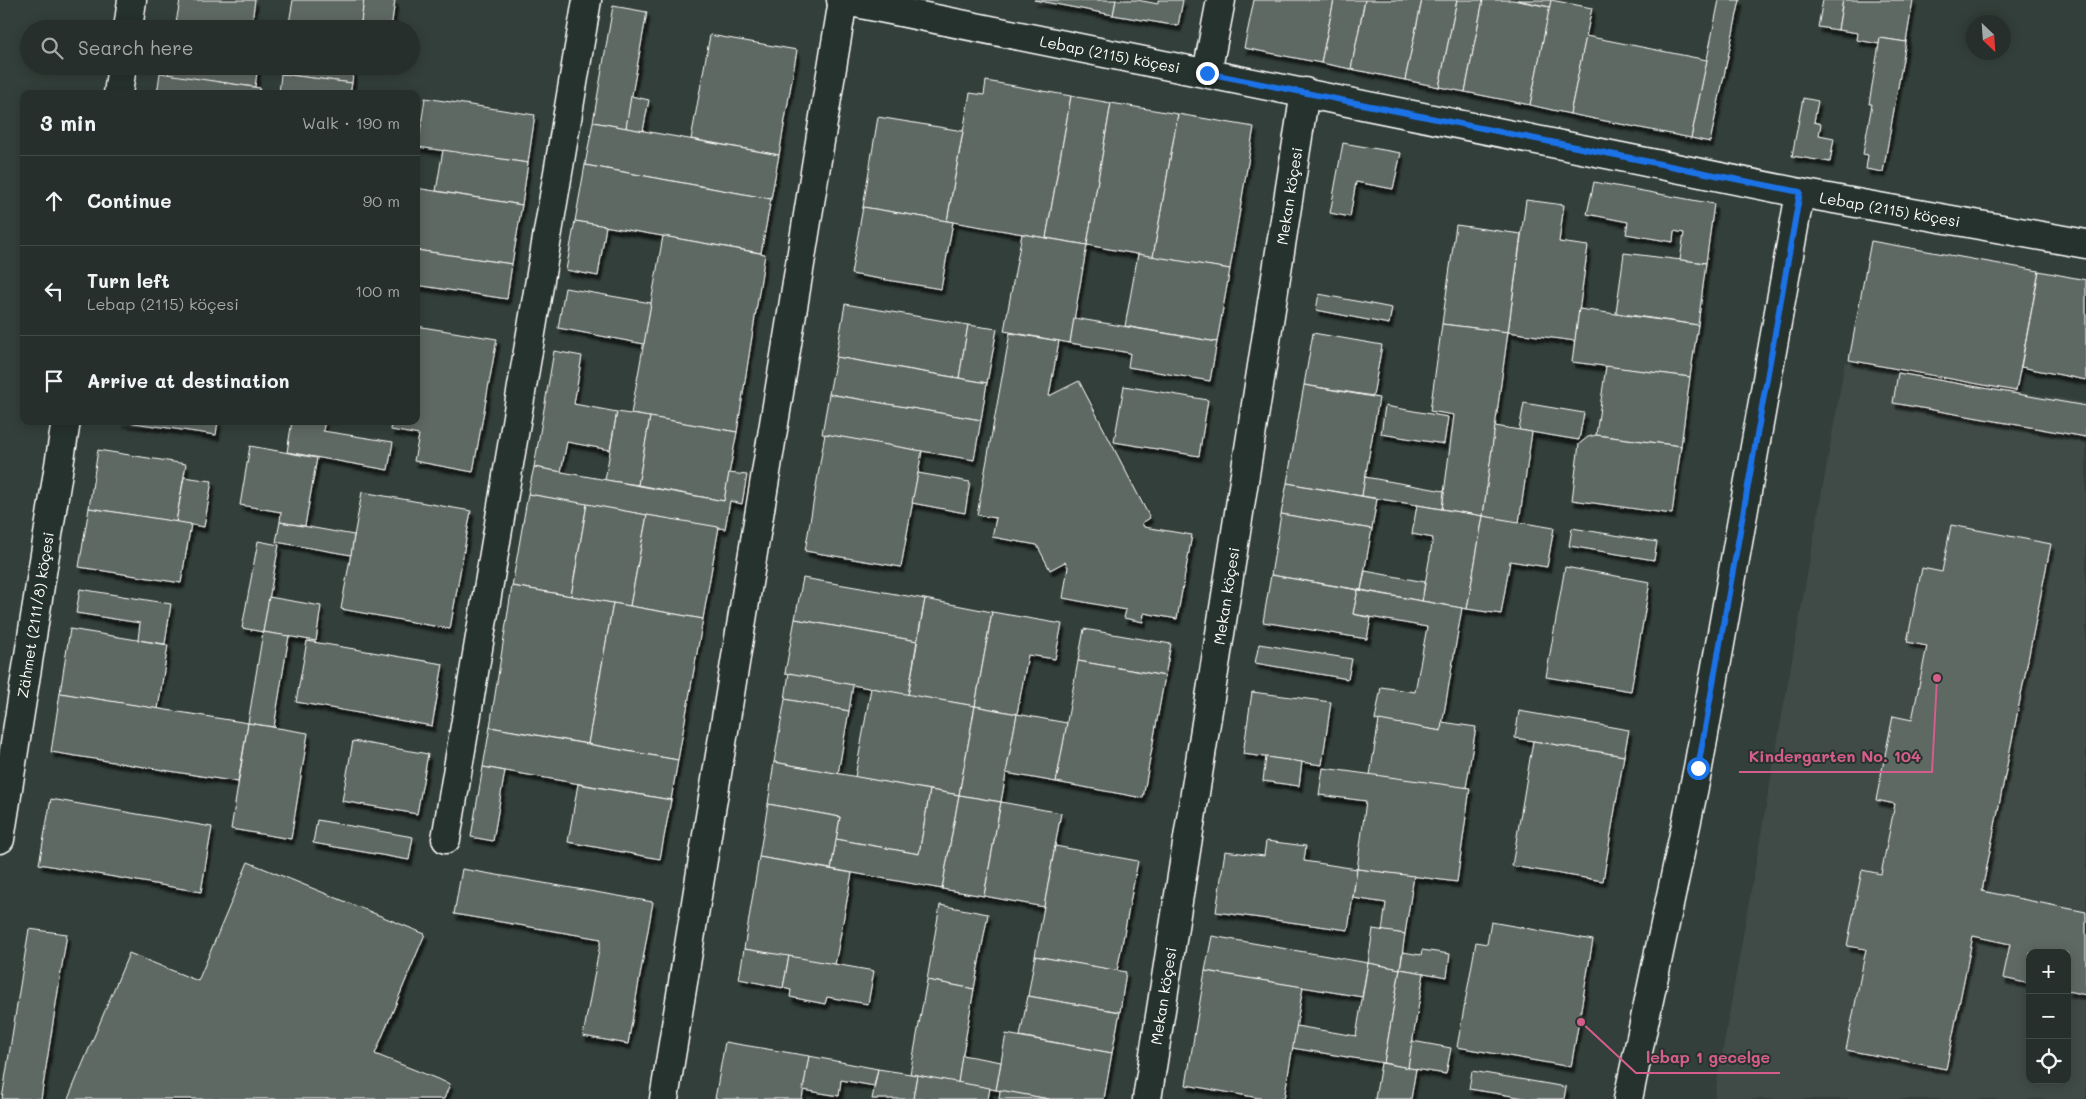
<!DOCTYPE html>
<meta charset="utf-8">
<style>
body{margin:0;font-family:Mali,sans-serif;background:#323b38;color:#f1f3f6}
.controls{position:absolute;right:15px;bottom:15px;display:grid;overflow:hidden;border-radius:10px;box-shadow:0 2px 12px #0003}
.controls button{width:45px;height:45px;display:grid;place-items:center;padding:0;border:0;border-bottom:1px solid #424a48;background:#262f2c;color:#f1f3f6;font:25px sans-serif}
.compass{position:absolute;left:1966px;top:15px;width:45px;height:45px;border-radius:50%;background:#262f2c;box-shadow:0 2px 12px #0003;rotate:155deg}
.stop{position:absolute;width:15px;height:15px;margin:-11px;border:4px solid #1a73e8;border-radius:50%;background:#fff}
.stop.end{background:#1a73e8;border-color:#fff;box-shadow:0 1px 5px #0008}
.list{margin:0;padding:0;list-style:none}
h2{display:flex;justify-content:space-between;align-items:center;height:65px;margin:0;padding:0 20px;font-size:21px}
h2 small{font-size:16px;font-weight:400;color:#a4a9a9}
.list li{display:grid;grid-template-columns:32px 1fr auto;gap:15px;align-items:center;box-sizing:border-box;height:90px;padding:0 20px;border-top:1px solid #424a48}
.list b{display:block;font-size:19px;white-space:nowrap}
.list p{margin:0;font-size:16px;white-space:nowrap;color:#a4a9a9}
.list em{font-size:16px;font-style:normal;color:#a4a9a9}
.icon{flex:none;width:28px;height:28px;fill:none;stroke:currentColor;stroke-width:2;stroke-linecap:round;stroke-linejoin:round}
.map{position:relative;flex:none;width:2086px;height:1099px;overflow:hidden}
.search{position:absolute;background:#262f2c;box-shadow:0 2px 12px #0003;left:20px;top:20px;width:400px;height:55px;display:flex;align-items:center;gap:12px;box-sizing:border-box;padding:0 18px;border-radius:28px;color:#a4a9a9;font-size:19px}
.panel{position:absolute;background:#262f2c;box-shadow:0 2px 12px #0003;left:20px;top:90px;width:400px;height:335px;border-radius:10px}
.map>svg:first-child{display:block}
.built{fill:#404c47;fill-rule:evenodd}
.building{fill:#5f6964;stroke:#fff;filter:url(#shadow)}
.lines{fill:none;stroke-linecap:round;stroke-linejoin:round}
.minor-casing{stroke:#fff;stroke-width:31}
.minor{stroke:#26332d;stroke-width:28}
.route{stroke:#1a73e8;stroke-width:6}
.labels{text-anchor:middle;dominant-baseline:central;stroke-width:4;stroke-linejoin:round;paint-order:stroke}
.street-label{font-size:15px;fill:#fff;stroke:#26332d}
.leader{fill:none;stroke:#d45d8c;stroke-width:2}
.callout-dot{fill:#d45d8c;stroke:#26332d;stroke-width:2}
.callout-label{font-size:16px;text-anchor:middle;font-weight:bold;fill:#d45d8c;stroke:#26332d;stroke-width:4;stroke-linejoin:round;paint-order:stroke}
</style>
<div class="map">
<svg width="2086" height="1099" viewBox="0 0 2086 1099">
<defs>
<filter id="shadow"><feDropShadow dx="3" dy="5.5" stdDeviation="1" flood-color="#0009"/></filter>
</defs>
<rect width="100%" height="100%" fill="#333f3a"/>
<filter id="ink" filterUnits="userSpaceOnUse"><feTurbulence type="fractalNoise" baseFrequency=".02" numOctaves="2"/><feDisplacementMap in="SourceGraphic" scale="10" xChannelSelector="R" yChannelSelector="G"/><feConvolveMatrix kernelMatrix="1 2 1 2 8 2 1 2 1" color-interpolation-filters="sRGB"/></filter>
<g filter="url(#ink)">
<!-- built -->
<path class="built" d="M1845,362L2086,403V1099H1714ZM2030,953H2067V1080H2030Z"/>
<!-- building -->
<g class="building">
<polygon points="180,0 255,0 251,29 175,29"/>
<polygon points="293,0 364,0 360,29 288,29"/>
<polygon points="364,0 395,0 391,29 360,29"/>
<polygon points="1034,0 1116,0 1113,15"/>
<polygon points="1116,0 1137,0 1158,4 1158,0 1183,0 1178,26 1113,15"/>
<polygon points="1254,0 1334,0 1321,63 1244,48"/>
<polygon points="1334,0 1365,0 1351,69 1321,63"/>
<polygon points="1365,0 1422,0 1405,80 1351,69"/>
<polygon points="1422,0 1457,0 1439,87 1405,80"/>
<polygon points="1457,0 1483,0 1465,92 1439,87"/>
<polygon points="1483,0 1513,0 1550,7 1530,105 1465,92"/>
<polygon points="1517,0 1551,0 1550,7"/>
<polygon points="1551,0 1592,8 1570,114 1530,105"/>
<polygon points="1719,0 1740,0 1710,142 1691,138"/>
<polygon points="1823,0 1843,0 1838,30 1818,27"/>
<polygon points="1843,0 1913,0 1906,42 1880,38 1879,44 1857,40 1858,33 1838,30"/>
<polygon points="613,6 647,12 626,128 593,122"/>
<polygon points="710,35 797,50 779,155 691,139"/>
<polygon points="1586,36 1707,60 1691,138 1570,114"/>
<polygon points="1880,38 1906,42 1883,172 1866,169 1868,155 1863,154 1872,104 1869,104"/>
<polygon points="170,66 258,66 255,87 168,75"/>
<polygon points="282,66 354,66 352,83 281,74"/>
<polygon points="160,73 260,88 259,94 157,94"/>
<polygon points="281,74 352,83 350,94 279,94"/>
<polygon points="986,81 1071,96 1046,238 947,221 970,93 984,95"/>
<polygon points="631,96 649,100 643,131 626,128"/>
<polygon points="1071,96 1111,103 1087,245 1046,238"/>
<polygon points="425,98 535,115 528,163 418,147"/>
<polygon points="1803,98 1818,101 1814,122 1821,124 1819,135 1834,138 1830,162 1792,156"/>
<polygon points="1111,103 1178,114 1153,257 1087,245"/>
<polygon points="1178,114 1254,127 1230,269 1153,257"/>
<polygon points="878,117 963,131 947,221 863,207"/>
<polygon points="593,122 779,155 771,199 585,165"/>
<polygon points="1343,143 1401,153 1393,189 1356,182 1350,217 1330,213"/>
<polygon points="443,150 528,163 522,205 436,191"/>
<polygon points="585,165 771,199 761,253 575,221"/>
<polygon points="1594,182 1714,204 1706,263 1680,260 1684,233 1674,231 1673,242 1626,234 1628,222 1587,214"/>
<polygon points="416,188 522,205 512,264 416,250"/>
<polygon points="1526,200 1564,205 1559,242 1588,246 1575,341 1508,332"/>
<polygon points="863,207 953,222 941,289 851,274"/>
<polygon points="575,221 606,226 598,276 566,270"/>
<polygon points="1456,225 1521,234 1508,332 1442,324"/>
<polygon points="1022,234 1087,245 1070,343 1004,331"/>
<polygon points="663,236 765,254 737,432 631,414"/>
<polygon points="1871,241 2039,271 2016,391 1849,360"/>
<polygon points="416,250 512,264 507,299 416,285"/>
<polygon points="1624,253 1706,263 1698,325 1616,313"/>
<polygon points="1138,254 1230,269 1217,342 1125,326"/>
<polygon points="2039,271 2086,280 2086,380 2021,367"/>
<polygon points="565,288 651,303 644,344 558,328"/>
<polygon points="1319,294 1392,308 1389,324 1316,310"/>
<polygon points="845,304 968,325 959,378 836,357"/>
<polygon points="1579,309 1698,325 1690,377 1572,362"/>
<polygon points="1074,318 1217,342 1210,381 1128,367 1130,353 1070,343"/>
<polygon points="1442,324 1508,332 1483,516 1442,509 1454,415 1430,411"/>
<polygon points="968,325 997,329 987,383 959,378"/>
<polygon points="416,326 497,339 473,472 414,461 419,435 391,430 392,421 416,421"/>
<polygon points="1010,333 1059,341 1049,396 1079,381 1150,518 1142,523 1144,527 1192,535 1177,619 1144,613 1143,622 1124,618 1126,610 1063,598 1068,567 1065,562 1050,570 1037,545 992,537 996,518 977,515"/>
<polygon points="1313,333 1382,345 1373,396 1304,385"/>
<polygon points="554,351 582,356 574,404 617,412 610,450 567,442 561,472 534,467"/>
<polygon points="836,357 987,383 981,420 829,394"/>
<polygon points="1606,366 1690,377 1681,446 1596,435"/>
<polygon points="1898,373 2086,406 2086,437 1893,403"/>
<polygon points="1304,385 1379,398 1362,496 1287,483"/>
<polygon points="1124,386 1208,400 1199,456 1114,442"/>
<polygon points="829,394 981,420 974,460 822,434"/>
<polygon points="1524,403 1584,413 1579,440 1519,430"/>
<polygon points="1385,406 1448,417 1444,444 1381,434"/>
<polygon points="617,412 650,417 638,485 605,480"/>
<polygon points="650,417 737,432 724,501 638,485"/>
<polygon points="120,421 218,421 216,435"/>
<polygon points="292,421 325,421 323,431 393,442 388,470 287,452"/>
<polygon points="1495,426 1532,432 1519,523 1483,516"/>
<polygon points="825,434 922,451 901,567 805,551"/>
<polygon points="1596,435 1681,446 1672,514 1572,500 1579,444 1588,437"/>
<polygon points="250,446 317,458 305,526 280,522 281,512 240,505"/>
<polygon points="98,450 186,464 176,522 89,508"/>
<polygon points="534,467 724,501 729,473 747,475 742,504 730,501 725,529 528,494"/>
<polygon points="918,473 970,482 965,513 912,503"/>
<polygon points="184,477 212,481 204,527 176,522"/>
<polygon points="1365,477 1444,491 1442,509 1362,496"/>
<polygon points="1287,483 1377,499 1372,529 1281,514"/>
<polygon points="362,492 471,511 450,629 341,609"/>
<polygon points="528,494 587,504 571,596 512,586"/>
<polygon points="587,504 647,515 630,606 571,596"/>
<polygon points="1417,505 1483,516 1467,609 1422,601 1433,538 1412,534"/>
<polygon points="89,508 191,524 181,583 79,567"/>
<polygon points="1281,514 1372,529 1361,590 1271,575"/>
<polygon points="647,515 719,527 703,619 630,606"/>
<polygon points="1483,516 1554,528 1547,567 1510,561 1501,614 1467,609"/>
<polygon points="280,522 354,535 351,555 276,542"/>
<polygon points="1951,525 2051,544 1982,891 2086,912 2086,995 2067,991 2067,953 2030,953 2030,984 2003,978 2010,944 1973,936 1946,1069 1846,1050 1866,949 1847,946 1862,870 1881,874 1895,804 1876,800 1893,716 1912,720 1927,646 1907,642 1922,568 1942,572"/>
<polygon points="1572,528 1657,542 1654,560 1569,546"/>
<polygon points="258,541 279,545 263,632 242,628"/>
<polygon points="1565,567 1650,582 1631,691 1546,677"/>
<polygon points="1365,571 1425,582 1422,601 1361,590"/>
<polygon points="1271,575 1358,590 1353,614 1371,618 1367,639 1263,622"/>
<polygon points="803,578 925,599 917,641 795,619"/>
<polygon points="512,586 613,603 588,744 490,727"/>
<polygon points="80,589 171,604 165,644 138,640 140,623 76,613"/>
<polygon points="1358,590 1462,608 1441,731 1375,720 1381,687 1415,692 1427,627 1353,614"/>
<polygon points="269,597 321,606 316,641 263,632"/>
<polygon points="925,599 992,612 975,706 908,695"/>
<polygon points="613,603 703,619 678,760 588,744"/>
<polygon points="992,612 1062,624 1055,659 1028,655 1017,714 975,706"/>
<polygon points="795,619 917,641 908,695 785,673"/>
<polygon points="70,629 168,645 158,709 60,693"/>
<polygon points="1084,629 1171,644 1165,676 1078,661"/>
<polygon points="263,632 289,636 274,727 248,723"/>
<polygon points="307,641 443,664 432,726 296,702"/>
<polygon points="1259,644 1352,659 1348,679 1255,663"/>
<polygon points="1078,661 1165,676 1143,798 1056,782"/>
<polygon points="789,673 853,685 849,711 785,699"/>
<polygon points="871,688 975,706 959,795 855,777"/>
<polygon points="1252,692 1331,702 1322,765 1243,754"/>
<polygon points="60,693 248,723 238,782 51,752"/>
<polygon points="785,699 849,711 838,774 774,762"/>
<polygon points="975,706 1017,714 1001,802 959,795"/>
<polygon points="1519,711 1629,730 1624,756 1515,738"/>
<polygon points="1017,714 1067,723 1056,782 1006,773"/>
<polygon points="1379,720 1441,731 1442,722 1476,727 1466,788 1370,775"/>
<polygon points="248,723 308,733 291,839 231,829"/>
<polygon points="490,727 678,760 671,800 483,767"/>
<polygon points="353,741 428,754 417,814 342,801"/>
<polygon points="1533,741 1624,756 1603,881 1512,866"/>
<polygon points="1266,757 1302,762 1299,786 1263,781"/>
<polygon points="774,762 930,790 919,854 836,839 840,817 768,804"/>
<polygon points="483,767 505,771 493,841 471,837"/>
<polygon points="1323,768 1470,788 1457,882 1357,869 1366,801 1319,795"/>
<polygon points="578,784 671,800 660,859 568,842"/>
<polygon points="930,790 959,795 942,889 831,869 836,839 919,854"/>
<polygon points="959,795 1001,802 984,896 942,889"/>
<polygon points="51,799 212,827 201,892 39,864"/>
<polygon points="1001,802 1061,813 1044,907 984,896"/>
<polygon points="768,804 840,817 831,869 759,857"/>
<polygon points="317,820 413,837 409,860 313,843"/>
<polygon points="1266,841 1306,846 1304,861 1357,869 1348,930 1216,912 1225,851 1264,856"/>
<polygon points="1055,846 1138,861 1117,971 1035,956"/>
<polygon points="759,857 852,873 835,965 744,949"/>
<polygon points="248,862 425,934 375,1054 450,1084 444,1099 68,1099 129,953 198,981"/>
<polygon points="462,869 653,902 628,1044 583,1036 601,939 454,914"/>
<polygon points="1357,869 1414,876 1405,934 1382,931 1386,903 1353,898"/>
<polygon points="940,905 988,914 974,989 927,980"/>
<polygon points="1491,922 1593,940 1571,1067 1457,1047 1476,942 1487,944"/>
<polygon points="29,929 67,934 41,1099 2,1099"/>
<polygon points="1373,929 1405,934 1400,969 1368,963"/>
<polygon points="1212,936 1368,963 1362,997 1205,971"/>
<polygon points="744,949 789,956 783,988 739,979"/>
<polygon points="1422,950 1450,954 1447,977 1400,969 1403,952 1421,955"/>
<polygon points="789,956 874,971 868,1004 827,997 825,1004 790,997 791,990 783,988"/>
<polygon points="1035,956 1126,972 1120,1012 1028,996"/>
<polygon points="1368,963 1400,969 1384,1063 1292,1048 1296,1026 1356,1036"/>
<polygon points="1400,969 1424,973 1408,1068 1384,1063"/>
<polygon points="1205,971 1303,987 1284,1099 1265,1099 1186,1085"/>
<polygon points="927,980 974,989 958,1083 910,1074"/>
<polygon points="1028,996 1120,1012 1112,1053 1020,1036"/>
<polygon points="1006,1034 1112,1053 1104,1099 1049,1099 996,1090"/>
<polygon points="1412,1041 1451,1048 1446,1074 1408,1068"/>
<polygon points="725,1042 809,1056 802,1099 715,1099"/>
<polygon points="962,1055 1001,1062 996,1090 958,1083"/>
<polygon points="809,1056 878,1069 874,1086 841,1080 839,1096 803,1090"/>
<polygon points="1381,1063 1416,1069 1411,1099 1375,1099"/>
<polygon points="878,1069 917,1075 913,1099 872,1099"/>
<polygon points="1472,1071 1566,1087 1564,1099 1531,1099 1469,1089"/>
<polygon points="917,1075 990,1088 988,1099 913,1099"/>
<polygon points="1000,1090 1049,1099 999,1099"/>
</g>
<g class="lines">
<defs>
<g id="minor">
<polyline points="841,0 1800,193 2086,244"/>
<polyline points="128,29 132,0"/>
<polyline points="1207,73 1221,0"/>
<polyline points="118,94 122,66"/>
<polyline points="0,839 66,421"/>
<polyline points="446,839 587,0"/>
<polyline points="664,1099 843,0"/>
<polyline points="1147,1099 1305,92"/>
<polyline points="1628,1099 1698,768 1800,193"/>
</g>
</defs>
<!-- minor casing -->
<use href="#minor" class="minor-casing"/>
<!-- minor -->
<use href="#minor" class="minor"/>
</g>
</g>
<g class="lines" filter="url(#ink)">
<!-- route -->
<polyline class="route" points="1207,73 1800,192 1698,768"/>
</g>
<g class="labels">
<!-- street labels -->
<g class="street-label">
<text transform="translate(1110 54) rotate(11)">Lebap (2115) köçesi</text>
<text transform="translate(1289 196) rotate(-81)">Mekan köçesi</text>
<text transform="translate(1890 209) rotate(10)">Lebap (2115) köçesi</text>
<text transform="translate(1226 596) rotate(-81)">Mekan köçesi</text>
<text transform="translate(35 615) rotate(-81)">Zähmet (2111/8) köçesi</text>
<text transform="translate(1163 996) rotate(-81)">Mekan köçesi</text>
</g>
</g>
<!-- callouts -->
<path class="leader" d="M1937 678L1932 772H1739M1581 1022L1636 1073H1780"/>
<g class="callout-dot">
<circle cx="1937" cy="678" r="5"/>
<circle cx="1581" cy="1022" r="5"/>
</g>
<g class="callout-label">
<text x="1835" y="762">Kindergarten No. 104</text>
<text x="1708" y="1063">lebap 1 gecelge</text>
</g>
</svg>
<div class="controls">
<button>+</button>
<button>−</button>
<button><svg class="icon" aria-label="locate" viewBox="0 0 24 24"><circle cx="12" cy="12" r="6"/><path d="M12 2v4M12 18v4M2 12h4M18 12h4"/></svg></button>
</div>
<svg class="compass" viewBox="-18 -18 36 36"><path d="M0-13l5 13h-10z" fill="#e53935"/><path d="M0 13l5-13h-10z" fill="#a4a9a9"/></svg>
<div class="stop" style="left:1698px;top:768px"></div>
<div class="stop end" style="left:1207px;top:73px"></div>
<div class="search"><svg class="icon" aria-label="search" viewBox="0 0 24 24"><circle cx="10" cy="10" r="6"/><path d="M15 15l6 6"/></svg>Search here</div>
<section class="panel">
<h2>3 min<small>Walk · 190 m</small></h2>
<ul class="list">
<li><svg class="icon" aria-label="ahead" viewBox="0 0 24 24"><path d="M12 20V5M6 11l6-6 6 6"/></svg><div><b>Continue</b></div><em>90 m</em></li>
<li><svg class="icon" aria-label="left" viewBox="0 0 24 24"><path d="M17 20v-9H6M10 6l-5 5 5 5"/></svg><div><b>Turn left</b><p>Lebap (2115) köçesi</p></div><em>100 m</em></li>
<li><svg class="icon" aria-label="arrive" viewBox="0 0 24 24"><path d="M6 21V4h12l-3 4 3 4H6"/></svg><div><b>Arrive at destination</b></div></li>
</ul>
</section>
</div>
